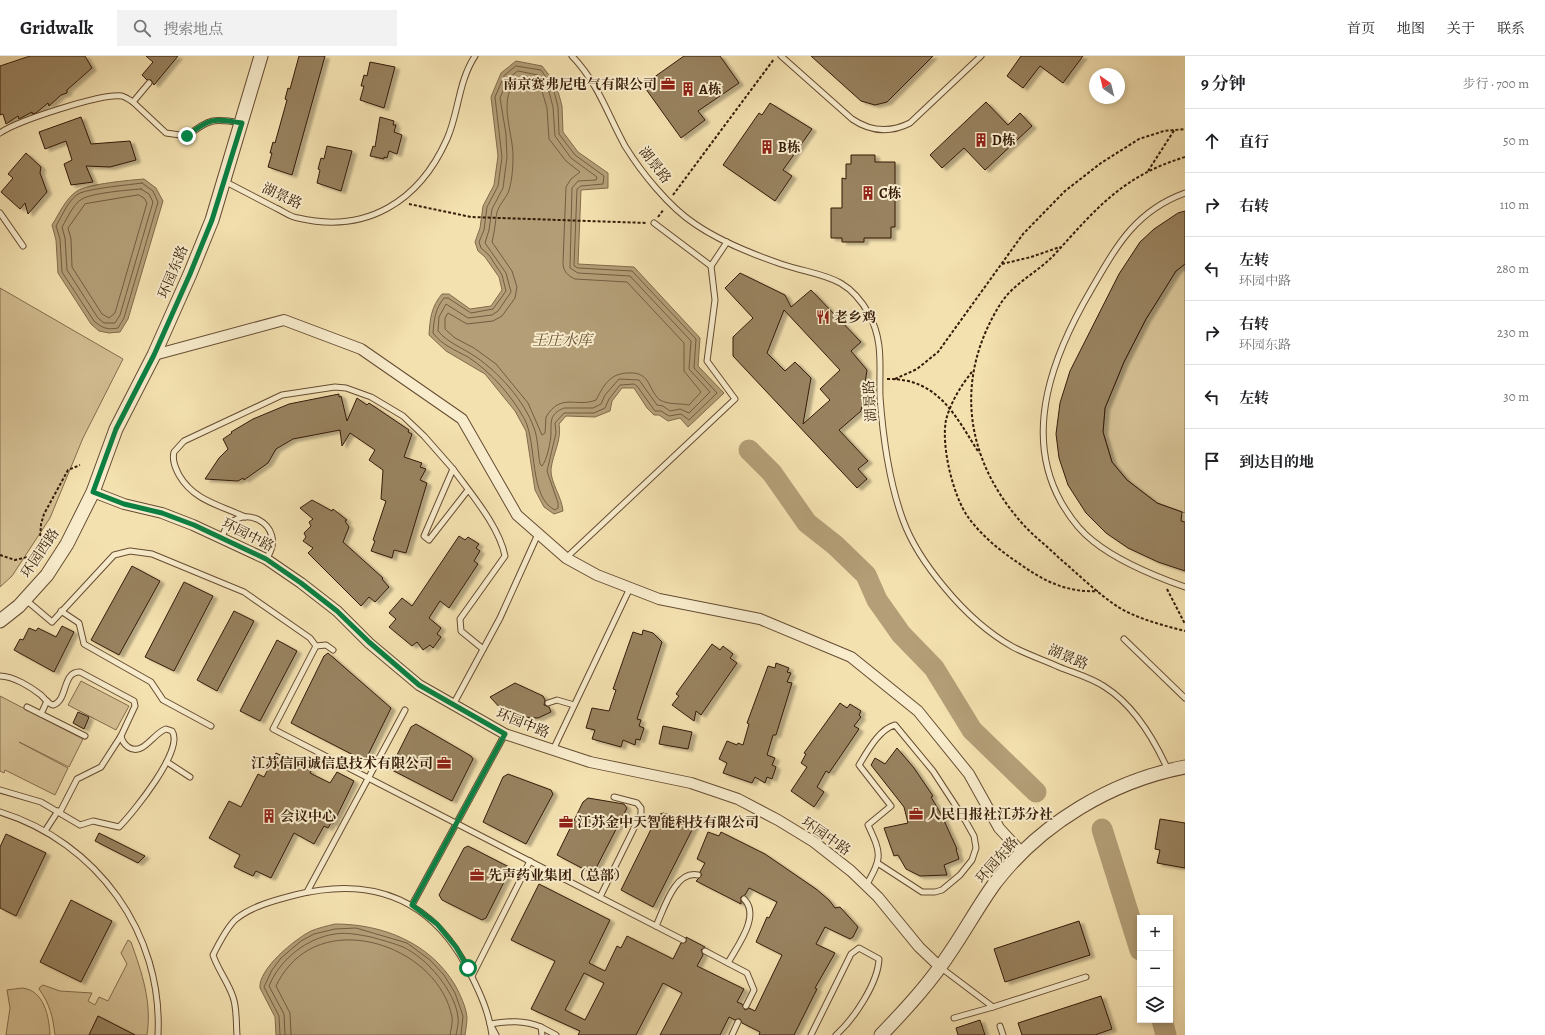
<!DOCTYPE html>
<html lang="zh">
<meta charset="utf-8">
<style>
body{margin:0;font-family:Alegreya,"Noto Serif SC",serif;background:#f2f2f2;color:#202124}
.controls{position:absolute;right:12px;bottom:12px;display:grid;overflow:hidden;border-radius:0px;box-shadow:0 2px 6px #0003}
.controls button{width:36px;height:36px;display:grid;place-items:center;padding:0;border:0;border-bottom:1px solid #e0e0e0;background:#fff;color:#202124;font:20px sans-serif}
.compass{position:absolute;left:1089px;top:12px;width:36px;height:36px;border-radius:50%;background:#fff;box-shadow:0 2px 6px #0003;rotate:325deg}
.stop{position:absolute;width:12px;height:12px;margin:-9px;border:3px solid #0b8043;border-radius:50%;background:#fff}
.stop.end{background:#0b8043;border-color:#fff;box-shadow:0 1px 4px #0008}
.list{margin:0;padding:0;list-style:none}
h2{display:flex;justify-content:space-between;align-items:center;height:52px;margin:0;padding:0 16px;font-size:17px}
h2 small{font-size:13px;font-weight:400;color:#757577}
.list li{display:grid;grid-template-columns:26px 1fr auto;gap:12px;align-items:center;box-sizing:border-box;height:64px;padding:0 16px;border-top:1px solid #e0e0e0}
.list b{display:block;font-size:15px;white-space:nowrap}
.list p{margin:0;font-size:13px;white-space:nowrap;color:#757577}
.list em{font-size:13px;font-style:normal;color:#757577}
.icon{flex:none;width:22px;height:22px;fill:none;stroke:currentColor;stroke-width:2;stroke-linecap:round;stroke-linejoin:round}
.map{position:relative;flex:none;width:1185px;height:979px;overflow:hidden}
header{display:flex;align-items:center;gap:24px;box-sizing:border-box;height:56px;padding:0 20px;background:#fff;border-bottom:1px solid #e0e0e0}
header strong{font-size:19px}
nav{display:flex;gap:22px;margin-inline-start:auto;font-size:14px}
.search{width:280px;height:36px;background:#f2f2f2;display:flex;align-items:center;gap:10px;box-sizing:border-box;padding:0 14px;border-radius:0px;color:#757577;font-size:15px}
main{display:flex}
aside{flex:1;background:#fff}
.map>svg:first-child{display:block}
.green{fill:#d4bf93;stroke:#846d4e}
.water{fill:#b39e77;stroke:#816a4b}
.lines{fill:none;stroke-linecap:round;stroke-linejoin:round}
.shore{stroke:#745c40;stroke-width:1}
.river{stroke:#b39e77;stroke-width:21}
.building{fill:#98825f;stroke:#351b08;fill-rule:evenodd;filter:url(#shadow)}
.service-casing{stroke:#654c32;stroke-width:7}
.minor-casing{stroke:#654c32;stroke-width:12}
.tertiary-casing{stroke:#654c32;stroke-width:15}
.path{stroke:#351b08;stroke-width:2;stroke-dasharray:3 2;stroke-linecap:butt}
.service{stroke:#f8eccc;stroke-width:5}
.minor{stroke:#f8eccc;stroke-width:10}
.tertiary{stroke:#f8eccc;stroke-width:13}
.route{stroke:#0b8043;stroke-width:5}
.labels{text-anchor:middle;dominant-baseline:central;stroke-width:4;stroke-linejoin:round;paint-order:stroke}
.poi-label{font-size:14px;font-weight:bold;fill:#351b08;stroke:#f8eccc;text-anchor:start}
.street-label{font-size:14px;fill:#351b08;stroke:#f8eccc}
.water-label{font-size:15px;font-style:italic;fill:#674f34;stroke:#f8eccc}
</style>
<header>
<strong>Gridwalk</strong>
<div class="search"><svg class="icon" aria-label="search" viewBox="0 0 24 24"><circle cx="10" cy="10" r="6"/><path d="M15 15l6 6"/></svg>搜索地点</div>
<nav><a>首页</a><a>地图</a><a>关于</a><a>联系</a></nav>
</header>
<main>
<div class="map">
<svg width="1185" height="979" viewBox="0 0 1185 979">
<defs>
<filter id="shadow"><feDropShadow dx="4.5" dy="2.5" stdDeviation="1" flood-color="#0004"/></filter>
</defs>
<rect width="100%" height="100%" fill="#f4e1b0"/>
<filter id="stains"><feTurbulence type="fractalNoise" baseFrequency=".005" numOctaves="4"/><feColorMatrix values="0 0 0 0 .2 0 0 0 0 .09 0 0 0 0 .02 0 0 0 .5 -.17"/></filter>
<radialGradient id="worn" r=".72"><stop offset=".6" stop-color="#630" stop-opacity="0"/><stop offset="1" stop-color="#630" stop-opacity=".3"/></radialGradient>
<!-- green -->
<g class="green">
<polygon points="1185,208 1185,457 1157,447 1127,424 1112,406 1103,376 1105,352 1124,306 1146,263 1176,215"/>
<polygon points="0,232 123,303 83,382 50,462 12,520 0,531"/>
<polygon points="81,625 129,650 116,674 68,649"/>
<polygon points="0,640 83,683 69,711 19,686 68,712 55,739 5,714 4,717 0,715"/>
<path d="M128,884L131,886C142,917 152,946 147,979H135L98,960L89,979H55C53,962 50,948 39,933L40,931L43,929L60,935L92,937L88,945L95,949L99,941L108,945L127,908L121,897Z"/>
<path d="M22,932C44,934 49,960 50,979H6L10,952L7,934Z"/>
</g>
<!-- water -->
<g class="water">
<path d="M516,5L542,10L556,28L562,50L563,76L578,96L608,117V132L581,134L578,208L634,211L700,282L698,310L724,337L688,371L680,362L668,365L659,359H654L647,352L634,332H622L612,345L610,355L595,361L566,360L559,368C562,384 553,397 551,413C550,426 562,441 563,455L554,458L544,451L535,434L526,375L515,355L485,318L446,295L429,279C430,263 431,251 442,238H449L470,253L491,250L502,234L499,221L485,201L478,195L475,186L480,172L483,150L494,129L498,100L491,41L501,17Z"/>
<path d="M144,123L156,132L163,145L128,263L120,276L109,277L99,275L91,268L58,217L56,184L52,169C59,158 66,142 77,135C87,128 131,124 144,123Z"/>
<path d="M335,868C383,868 430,887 455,929C460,938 466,951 467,961C467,966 466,973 465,979H276L275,961L260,932C258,913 295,883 311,875C318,872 327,870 335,868Z"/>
</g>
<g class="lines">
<!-- shore -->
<g class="shore">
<path d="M516,10L541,14L553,31L558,51L559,78L575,99L604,120L603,128L581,130L577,133L574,210L578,212L632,215L696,283L694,312L717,337L689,364L681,358L669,360L661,355H655L637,330L634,328L620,329L609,343L605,352L594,357H564L555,367L556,377L547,415L558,447V452L555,454C529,442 537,388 525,364C512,340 491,316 468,301C455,294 442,289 433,277C434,264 435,253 444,242H448L471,257L493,253L506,235L502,219L489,199L481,192L479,186L484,174L487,151L498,130L502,101L495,41L504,20Z"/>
<path d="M518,15L538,19L548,32L553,51L555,80L571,102L597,121L596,124L578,125L572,132L570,212L578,217L630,220L691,285L689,313L710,336L689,357L680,353L670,355L663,350L657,349L639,324L619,323L605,339L601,348L593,352H564C550,358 551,364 551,377C551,385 547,404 542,410L540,408C538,397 538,382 534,372C524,344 499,317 476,301C463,292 448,287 438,275L439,261L446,248L468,262L492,259L498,255L511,236L506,217L485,187L489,174L492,153L503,132L507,101L506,78L500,42L508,23Z"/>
<path d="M519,22L534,24L542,35L547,52L549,83L566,105L580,116L571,123L566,131L563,207C563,215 568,220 575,223L627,226L684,287V315L701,336L689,349C679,347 669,349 660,344C654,340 650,328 646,323C642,319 638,317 632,317C611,316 605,327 596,344C576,352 561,336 546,361L545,377L542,379L528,347L496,308L474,292L455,282L445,273V262L448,257L467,268L493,265L502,260L515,242L517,231L512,215L492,186C495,175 495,166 497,156C499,149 505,143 508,137C512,127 513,111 513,100C513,75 496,41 519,22Z"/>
<path d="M142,127L153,135L158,146L124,262L118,272C107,274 102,272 94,265L62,216L60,183L56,170C62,160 69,142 80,137C93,132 128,129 142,127Z"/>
<path d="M141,133L149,138L153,146L120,259L115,267H104L98,262L67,214L65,182L62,171C67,163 73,148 82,143C92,137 128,134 141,133Z"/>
<polygon points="139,139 144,142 147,147 115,257 109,262 102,258 72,211 71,183 68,172 85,148"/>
<polyline points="280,979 279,960 264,931 272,914 281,902 301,885 314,878 335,873 356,872 407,887 430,904 444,919 455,937 463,960 461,979"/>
<path d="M285,979L284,958L269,930C280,903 307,882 335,878C348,876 360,879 371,881C382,884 393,887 403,891C427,902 455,935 458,961C459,967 457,973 456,979"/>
<path d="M291,979L290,957L276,930C279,923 284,916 289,910C336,855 439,894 452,961C453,966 451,973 450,979"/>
</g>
<!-- river -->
<g class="river">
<polyline points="749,394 772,417 807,467 835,489 866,519 877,544 901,578 934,612 972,674 1036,736"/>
<polyline points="1102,773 1140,894"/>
<polyline points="1162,964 1166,979"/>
</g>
</g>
<!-- building -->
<g class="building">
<polygon points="30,0 85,0 92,12 67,34 67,37 61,39 49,50 48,47 36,57 32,58 32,56 19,63 18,60 6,68 3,58 0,59 0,10"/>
<polygon points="146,0 178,0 154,29 151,24 147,24 142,19 153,6"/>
<polygon points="299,0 325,0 292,119 268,111 272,97 270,97 273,86 275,87 287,44 285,43 288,32 290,33"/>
<polygon points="684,0 720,0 739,27 698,55 705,64 681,82 643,29"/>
<polygon points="811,0 933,0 887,46 875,49 861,45"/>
<polygon points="1021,0 1083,0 1063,27 1040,10 1023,32 1007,20"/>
<polygon points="370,6 395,11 384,52 360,44 364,30 361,30 364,19 367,20"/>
<polygon points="986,46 1008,69 1020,57 1032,70 985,114 964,92 942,112 930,99"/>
<polygon points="770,47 812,73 783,114 792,120 775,145 723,109 759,57 762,59"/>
<polygon points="81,61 91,88 130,85 136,104 110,111 86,110 93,126 71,129 64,108 72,104 66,85 45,93 39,76"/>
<polygon points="380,61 394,65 393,69 396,69 394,76 402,79 397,98 389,95 387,102 384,101 384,103 370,100 373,90 375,91"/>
<polygon points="327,90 352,95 341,135 317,127 320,114 318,113 321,102 324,103"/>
<polygon points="26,97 41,111 40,117 47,136 28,158 25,147 20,153 1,136 13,122 8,118"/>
<polygon points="851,99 875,99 875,106 895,106 895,171 891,171 891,182 864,182 864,186 842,186 842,182 831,182 831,152 842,152 842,122 846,123 846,108 851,108"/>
<polygon points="1185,155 1185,208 1176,215 1158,244 1146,263 1124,306 1105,352 1103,376 1112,406 1127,424 1157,447 1182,456 1181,465 1185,466 1185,515 1158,506 1128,492 1106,477 1086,457 1068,429 1059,402 1056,378 1060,347 1070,315 1119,218 1140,186 1154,173 1178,157"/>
<path d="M740,217L785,239L791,251L811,234L861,286L851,295L867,314L861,355L839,374L868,405L858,413L867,423L857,432L733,300V281L753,262L725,232ZM784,254L840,314L820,333L830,344L803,368L811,322L795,306L785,315L767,297Z"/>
<polygon points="339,338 339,341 341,340 347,365 357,342 367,349 369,347 409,374 408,376 412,378 404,401 422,407 420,411 426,413 420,424 427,427 406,497 394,494 392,502 371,495 375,485 373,484 386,445 381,443 383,414 369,404 375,394 350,377 342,390 340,374 293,383 276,393 268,407 244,424 243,422 238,425 205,423 219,402 228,393 223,383 232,377 231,376 253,363 289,348"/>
<polygon points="312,444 332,455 333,453 347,464 345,465 349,471 343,486 383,522 382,523 389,531 375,546 369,541 361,550 308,497 313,492 303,485 306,481 304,477 311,470 309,466 313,463 300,452"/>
<polygon points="459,480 465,484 468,481 479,488 476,492 480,495 474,505 478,508 449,552 440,545 429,562 441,572 437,578 441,581 433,592 430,589 423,594 417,586 412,590 389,571 396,563 389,557 402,542 412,550"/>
<polygon points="132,510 160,525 119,599 91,584"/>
<polygon points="184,526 213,540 174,615 145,601"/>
<polygon points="234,555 254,565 217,635 197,624"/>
<polygon points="62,570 74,576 54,616 14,594 20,583 23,584 29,572 36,575 38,572 56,581"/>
<polygon points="643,574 653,577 662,586 637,663 641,664 639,670 644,672 640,684 636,683 635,689 623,684 621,691 592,683 595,674 586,672 592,652 609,655 616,634 613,633 633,576 642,579"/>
<polygon points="277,584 297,595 260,665 240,655"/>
<polygon points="712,588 720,594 723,590 733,598 730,602 737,607 701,659 696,655 694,665 672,649 679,640 676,638"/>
<polygon points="328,597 391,652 365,705 291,667 324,600"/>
<polygon points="776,607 789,612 787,616 791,617 787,626 792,627 776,679 773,679 767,699 775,702 772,709 776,711 772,723 767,721 765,727 755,721 752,727 723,717 727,707 719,703 727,685 737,689 738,687 743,689 749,668 747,667 768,610 775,612"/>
<polygon points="515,627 543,640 545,644 544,649 549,651 551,656 538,662 522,661 503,655 490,641"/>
<polygon points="840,647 847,652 850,648 861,655 859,659 861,661 854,670 859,673 829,717 826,715 817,731 824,736 814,751 791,735 807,711 801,707 806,698 804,697"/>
<polygon points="78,656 89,661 84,673 73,667"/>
<polygon points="416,668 471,700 473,703 452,745 390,713 411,671"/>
<polygon points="663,670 692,676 688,693 659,688"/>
<polygon points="897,692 914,712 933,740 931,741 941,758 957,793 956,793 959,803 944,809 947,819 920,820 906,813 898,799 894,800 884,772 908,767 904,751 871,709 875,702 885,708"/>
<polygon points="276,697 311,715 310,717 330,727 337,716 354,725 333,768 331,767 328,772 324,770 314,788 294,777 271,822 256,815 253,820 234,811 240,799 209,782 229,745 241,751 258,718 264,721"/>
<polygon points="508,718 551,734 553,738 526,788 483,766 503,721"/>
<polygon points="588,742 624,748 627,752 593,818 557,799 583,746"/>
<polygon points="663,757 695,766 694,770 653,851 621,834 658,759"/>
<polygon points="1160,763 1185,767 1185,812 1157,807 1160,794 1155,793"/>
<path d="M708,776L719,780L721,776L765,798L816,833L829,844L835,852L840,851L858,871L853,881L850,883L825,871L816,888L835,897L815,932L817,933L794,979H759L760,976L742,967L740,963L735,964L729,961L720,979H660L682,937L663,927L636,979H578L580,975L531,953L555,905L511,884L539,828L610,864L589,907L605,915L617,890L621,892L627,880L673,903L681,887L686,886V881L705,891L701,894L703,899L697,910L744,933L737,946L742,948L745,954L749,952L755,955L782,899L756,886L767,861L769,862L777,846L749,832L745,839L741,841V848L696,825L702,819L700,816L705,807L697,803ZM584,917L604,927L585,964L565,954Z"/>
<polygon points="99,777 145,800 138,807 95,785"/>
<polygon points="6,778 46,797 16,860 0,852 0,791"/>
<polygon points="468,790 511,812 486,862 482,864 442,844 439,839 464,792"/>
<polygon points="71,844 112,865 81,926 40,906"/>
<polygon points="1079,865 1090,899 1005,926 994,893"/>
<polygon points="1101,940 1112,973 1095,979 1022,979 1018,967"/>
<polygon points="98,960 135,979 89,979"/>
<polygon points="980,964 985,979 958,979 956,972"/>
</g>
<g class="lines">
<defs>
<g id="service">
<path d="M572,0C598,27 607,57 625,90C641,116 669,151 695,168C721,186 752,198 781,208C820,221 846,217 869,258C884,286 879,311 880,341C883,382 889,426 903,464C912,489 929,513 945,532C964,555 988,577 1013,591C1028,599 1044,604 1059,611C1074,617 1092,622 1105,631C1135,650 1154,683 1168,714"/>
<path d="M781,0L852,63C871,76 890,77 910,67L981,0"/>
<path d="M149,27L133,46L166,77L187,80C209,63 213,62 241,67"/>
<path d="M0,77C17,65 102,37 122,40C125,41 130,44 133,46"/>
<path d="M224,125C241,134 259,143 276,152C283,155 290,161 298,162C366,178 419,146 447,83C459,56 458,26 475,0"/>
<path d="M1185,137C1135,155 1116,191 1091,234C1054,297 1022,376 1061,446C1069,460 1080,475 1093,485C1119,506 1154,520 1185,531"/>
<polyline points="0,157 23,190"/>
<polyline points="711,210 727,186"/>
<path d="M468,434L429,484L424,480L453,413C471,438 499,470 505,500L460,563L461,575L483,593"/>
<path d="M245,461C220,449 194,445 179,419C175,411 172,404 174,396L184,385L282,339L335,331L346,332L371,341L403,360L424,380L453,413"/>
<path d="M222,481C236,440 291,469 266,503"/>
<polyline points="566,502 735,343 707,305 715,244 711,210 654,167"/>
<polyline points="26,544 52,566 114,499 130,495 152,498 244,536 310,582 316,590 273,673 683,884"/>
<polyline points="61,555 79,567 84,588 151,626 163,644 211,670"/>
<polyline points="1124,583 1185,642"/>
<polyline points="316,590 326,589 333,594"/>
<path d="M0,620C13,620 31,631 41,639C45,643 48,648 53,649C68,645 62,615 80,616L134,645L135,650L121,680C122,685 124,688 128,691C143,701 153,677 166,673L172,675C185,693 133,757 119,771L93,765L80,769L41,746L0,734"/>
<polyline points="548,647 557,644 574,649"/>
<polyline points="453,649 500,562 538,478"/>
<polyline points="27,651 85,680"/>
<polyline points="41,658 47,645"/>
<polyline points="553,694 630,532"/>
<polyline points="167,706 190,721"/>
<path d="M0,756C97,786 163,877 158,979"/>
<polyline points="60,756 77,723 101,711 121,680"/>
<polyline points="45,775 58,755"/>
<path d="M866,830C882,801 882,799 868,769L891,750L859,709C867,696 879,673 895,669L933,715L965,764L974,780L976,792L972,804L960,819L942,834L935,836H922L879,808"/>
<polyline points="307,836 405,654"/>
<polyline points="600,841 641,758 641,752 637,747 614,741"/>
<polyline points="412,849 505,678"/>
<path d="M656,870C664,853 675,814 698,819"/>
<polyline points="705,895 747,917 754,934 746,950"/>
<path d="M728,907C737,890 761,860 744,843"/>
<polyline points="940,911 993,951 954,962"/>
<polyline points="472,920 530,805"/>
<polyline points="993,951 1086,921"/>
<polyline points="1000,970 1003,979"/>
<polyline points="541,971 556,979"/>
<path d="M237,979C236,967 237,952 233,941C228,926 218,914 213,899C219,887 227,871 236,863C252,850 276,844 295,839C375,819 435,845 471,919C481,939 489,957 492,979"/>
<path d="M496,979L490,968C508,965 524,964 541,971L542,979"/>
<polyline points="732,979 738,966"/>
<path d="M811,979L851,898L859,892L879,903C878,927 854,963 836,979"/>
</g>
<g id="minor">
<polyline points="154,299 284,264 361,293 462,363 517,459 566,502 597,519 659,543 760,563 851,601 918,655 969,718 999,772 1022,797"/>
<polyline points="93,436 124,448 162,457 193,469 266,503 301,527 337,555 369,587 419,629 505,678 590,706 691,727 738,743 778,764 814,786 851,815 878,841 919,891 940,911"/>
</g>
<g id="tertiary">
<polyline points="0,565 19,550 47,519 67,488 93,436 116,373 154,299 190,218 212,164 261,0"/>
<path d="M881,979C906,953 931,926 951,895C966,873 979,849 995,827C1041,767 1112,725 1185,711"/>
</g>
</defs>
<!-- service casing -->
<use href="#service" class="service-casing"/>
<!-- minor casing -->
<use href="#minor" class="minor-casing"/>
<!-- tertiary casing -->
<use href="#tertiary" class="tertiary-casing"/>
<!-- path -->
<g class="path">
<path d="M1185,101C1122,120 1096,153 1054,199C1038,216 1014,227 1001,247C954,321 964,401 1021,466C1032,479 1046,489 1058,501C1077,517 1097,537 1118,551C1138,563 1162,569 1185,575"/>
<polyline points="1148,115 1175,73"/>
<polyline points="673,139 774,3"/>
<polyline points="409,148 471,161 647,167"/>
<polyline points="658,161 664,153"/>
<polyline points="1002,208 1031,201 1060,191"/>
<path d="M972,316C961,329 950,348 946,364C941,390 953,440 968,461C981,479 999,494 1017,506C1042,524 1066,537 1098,535"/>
<path d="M887,323C938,322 955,359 979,397"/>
<polyline points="895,323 917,313 938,296 1023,178 1065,135 1101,107 1139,83 1164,75 1185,73"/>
<polyline points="0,499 15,504 32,500 40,484 41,468 44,458 68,414 80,409"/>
<polyline points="1167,533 1185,568"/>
</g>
<!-- service -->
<use href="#service" class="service"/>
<!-- minor -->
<use href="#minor" class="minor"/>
<!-- tertiary -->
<use href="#tertiary" class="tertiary"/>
</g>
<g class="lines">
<!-- route -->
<path class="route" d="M187,80C210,62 213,62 242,67L212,164L190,218L154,299L116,373L93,436L124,448L162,457L194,469L266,503L301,527L337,555L369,586L419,629L505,678L412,849L437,868L456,891L468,912"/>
</g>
<!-- icons -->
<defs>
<symbol id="office-bare" viewBox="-9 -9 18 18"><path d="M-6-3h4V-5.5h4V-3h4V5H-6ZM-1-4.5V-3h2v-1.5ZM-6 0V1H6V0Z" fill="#8f2418" stroke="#f8eccc" stroke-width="2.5" paint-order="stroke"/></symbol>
<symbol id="building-bare" viewBox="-9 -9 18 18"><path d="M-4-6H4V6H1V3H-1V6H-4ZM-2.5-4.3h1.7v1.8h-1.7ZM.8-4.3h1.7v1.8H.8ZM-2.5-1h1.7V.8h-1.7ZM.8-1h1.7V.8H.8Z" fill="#8f2418" stroke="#f8eccc" stroke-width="2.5" paint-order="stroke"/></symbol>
<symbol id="restaurant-bare" viewBox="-9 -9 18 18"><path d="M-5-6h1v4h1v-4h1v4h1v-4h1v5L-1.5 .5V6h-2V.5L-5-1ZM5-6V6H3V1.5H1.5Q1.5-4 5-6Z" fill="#8f2418" stroke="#f8eccc" stroke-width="2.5" paint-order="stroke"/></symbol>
</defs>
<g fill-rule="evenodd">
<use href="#office-bare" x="658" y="18" width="20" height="20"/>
<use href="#building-bare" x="678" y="23" width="20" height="20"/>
<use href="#building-bare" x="971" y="74" width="20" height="20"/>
<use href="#building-bare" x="757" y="81" width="20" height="20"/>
<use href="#building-bare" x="858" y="127" width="20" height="20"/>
<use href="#restaurant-bare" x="813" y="251" width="20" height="20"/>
<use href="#office-bare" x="434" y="697" width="20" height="20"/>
<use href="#office-bare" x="906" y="748" width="20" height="20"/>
<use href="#building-bare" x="259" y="750" width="20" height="20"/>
<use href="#office-bare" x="556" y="756" width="20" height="20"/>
<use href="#office-bare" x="467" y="809" width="20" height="20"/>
</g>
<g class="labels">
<!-- poi labels -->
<g class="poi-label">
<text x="657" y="28" text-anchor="end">南京赛弗尼电气有限公司</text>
<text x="699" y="33">A栋</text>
<text x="992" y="84">D栋</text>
<text x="778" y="91">B栋</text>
<text x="879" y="137">C栋</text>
<text x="834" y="261">老乡鸡</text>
<text x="433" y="707" text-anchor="end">江苏信同诚信息技术有限公司</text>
<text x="927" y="758">人民日报社江苏分社</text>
<text x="280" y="760">会议中心</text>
<text x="577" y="766">江苏金中天智能科技有限公司</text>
<text x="488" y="819">先声药业集团（总部）</text>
</g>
<!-- street labels -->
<g class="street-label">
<text transform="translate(655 109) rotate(52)">湖景路</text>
<text transform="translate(282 140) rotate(25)">湖景路</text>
<text transform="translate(173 216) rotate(-67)">环园东路</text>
<text transform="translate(870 345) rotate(-94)">湖景路</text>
<text transform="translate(248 479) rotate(27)">环园中路</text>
<text transform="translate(40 497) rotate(-56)">环园西路</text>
<text transform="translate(1068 601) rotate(23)">湖景路</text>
<text transform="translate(523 667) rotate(22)">环园中路</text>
<text transform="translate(826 780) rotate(35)">环园中路</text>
<text transform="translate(997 804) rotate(-49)">环园东路</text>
</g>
<!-- water labels -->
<g class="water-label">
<text x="562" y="284">王庄水库</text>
</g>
</g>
<rect width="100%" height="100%" filter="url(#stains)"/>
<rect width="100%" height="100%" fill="url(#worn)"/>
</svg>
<div class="controls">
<button>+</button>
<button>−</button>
<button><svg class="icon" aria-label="layers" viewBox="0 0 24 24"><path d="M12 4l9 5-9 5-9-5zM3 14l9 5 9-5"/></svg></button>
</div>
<svg class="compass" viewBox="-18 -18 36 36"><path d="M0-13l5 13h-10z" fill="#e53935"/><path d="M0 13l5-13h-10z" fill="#757577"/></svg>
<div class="stop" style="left:468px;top:912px"></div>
<div class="stop end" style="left:187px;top:80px"></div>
</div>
<aside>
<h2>9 分钟<small>步行 · 700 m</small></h2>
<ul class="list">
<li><svg class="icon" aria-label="ahead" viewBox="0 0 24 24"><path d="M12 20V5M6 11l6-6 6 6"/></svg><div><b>直行</b></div><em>50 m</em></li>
<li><svg class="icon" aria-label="right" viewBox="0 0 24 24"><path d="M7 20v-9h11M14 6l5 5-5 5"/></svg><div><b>右转</b></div><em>110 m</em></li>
<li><svg class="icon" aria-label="left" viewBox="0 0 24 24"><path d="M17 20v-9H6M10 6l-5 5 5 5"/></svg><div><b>左转</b><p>环园中路</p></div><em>280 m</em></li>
<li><svg class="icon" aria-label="right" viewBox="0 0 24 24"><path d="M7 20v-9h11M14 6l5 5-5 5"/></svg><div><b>右转</b><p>环园东路</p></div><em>230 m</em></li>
<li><svg class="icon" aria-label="left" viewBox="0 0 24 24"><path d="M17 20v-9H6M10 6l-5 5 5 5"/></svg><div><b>左转</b></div><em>30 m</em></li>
<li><svg class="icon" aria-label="arrive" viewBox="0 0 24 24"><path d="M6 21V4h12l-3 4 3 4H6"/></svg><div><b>到达目的地</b></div></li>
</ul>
</aside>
</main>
